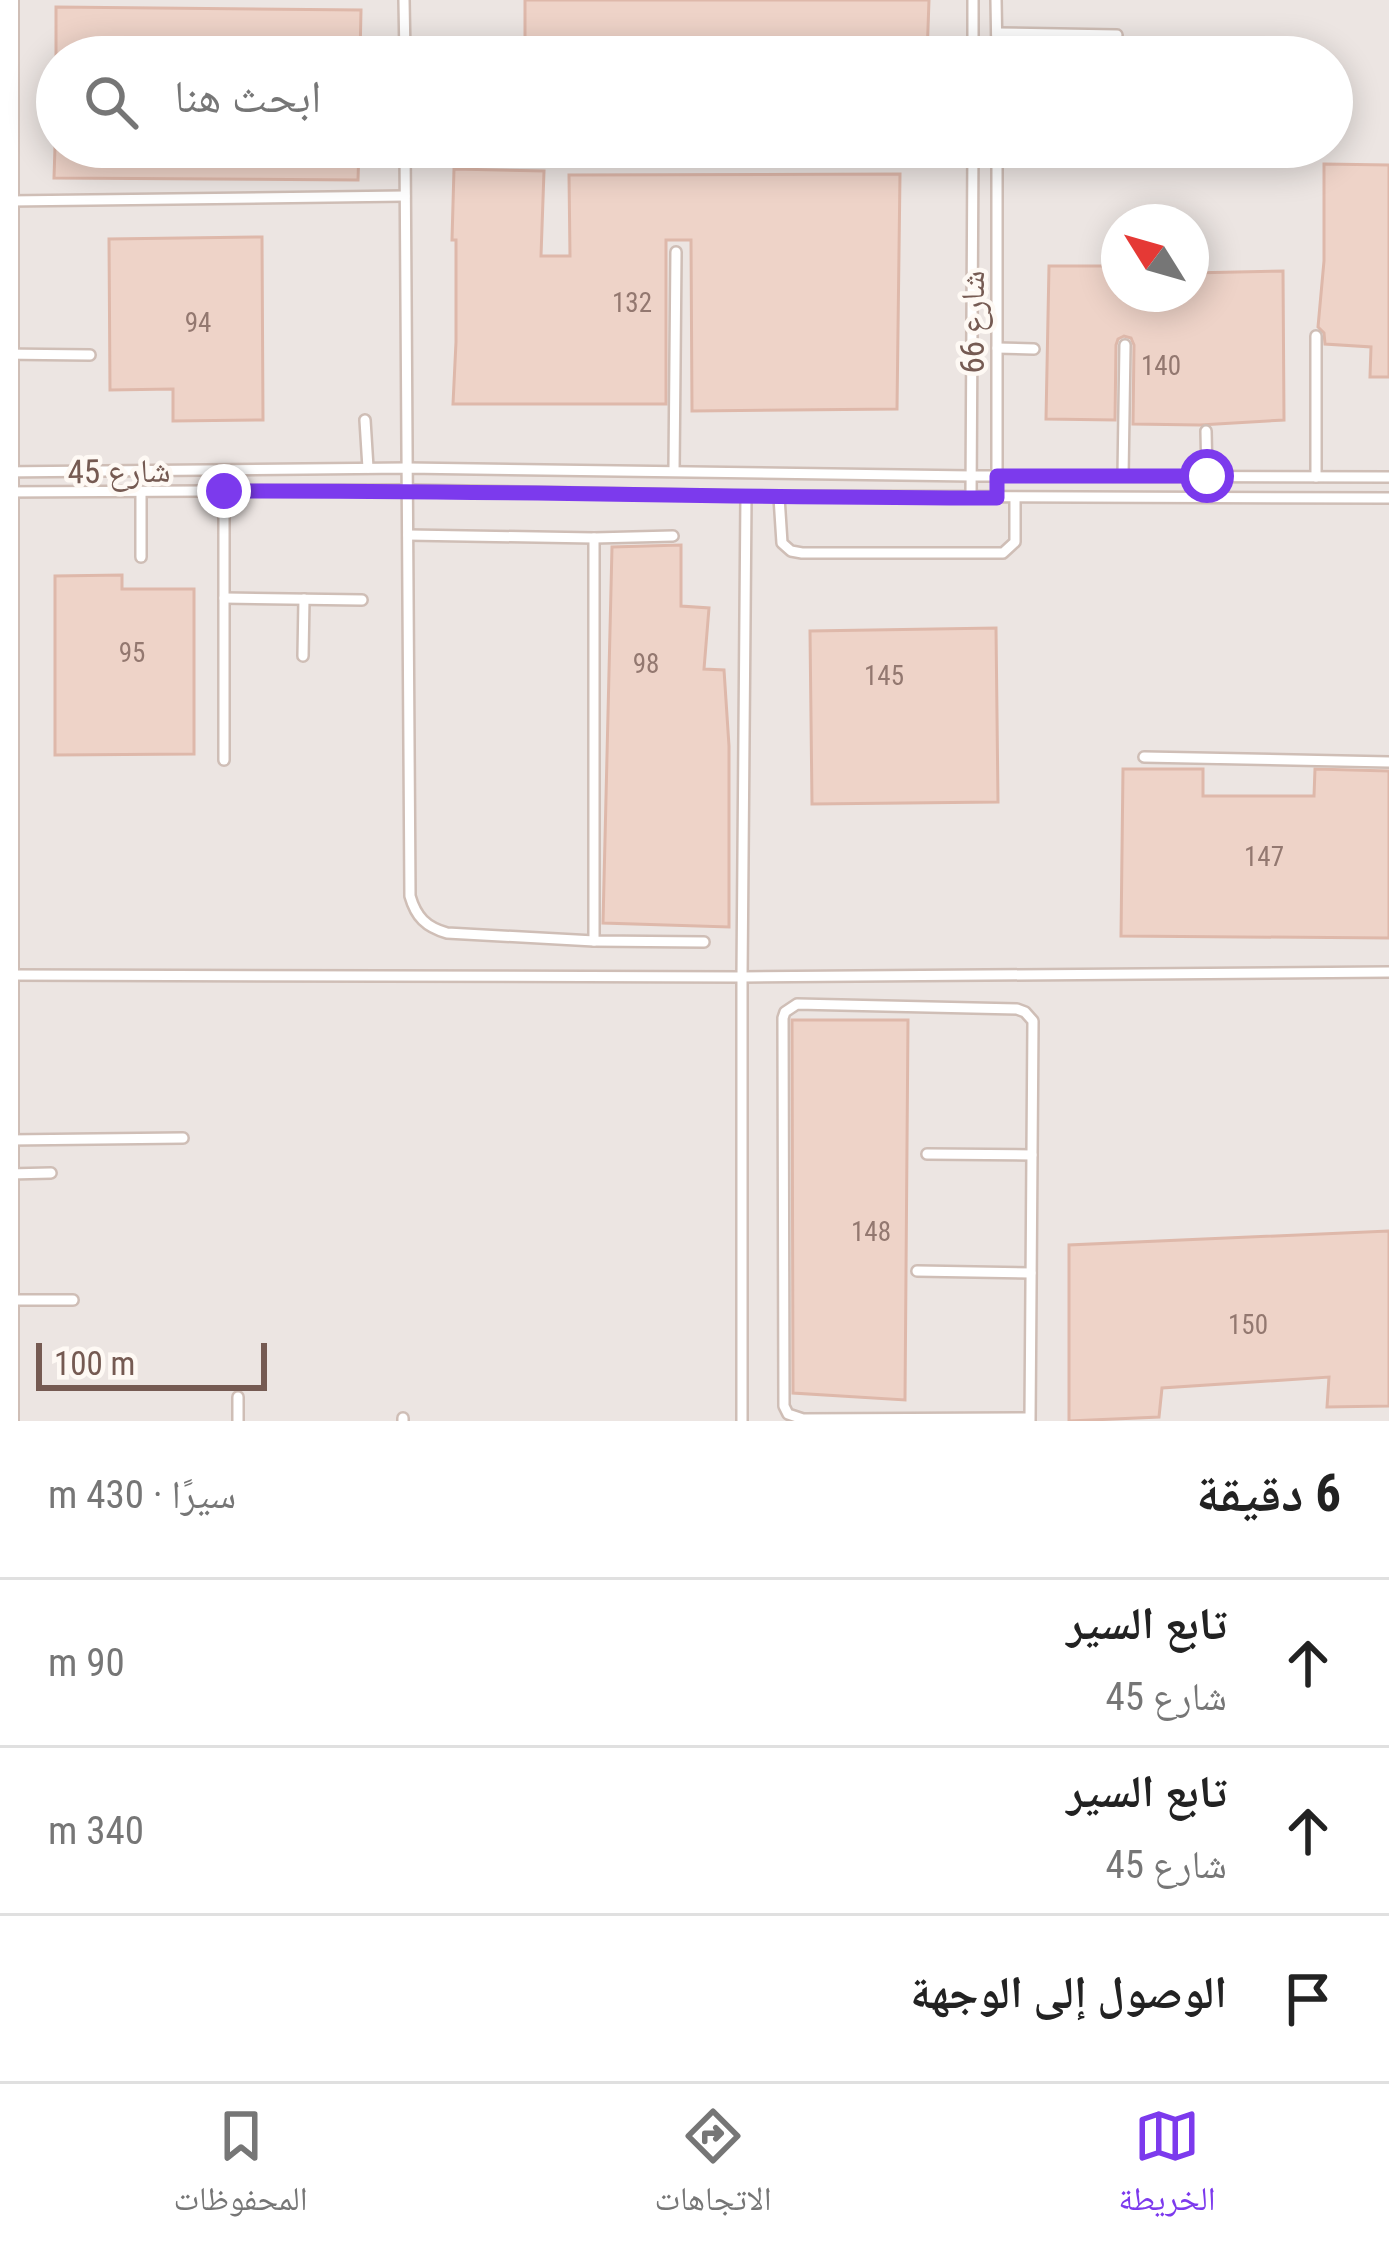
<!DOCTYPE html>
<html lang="ar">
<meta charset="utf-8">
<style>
body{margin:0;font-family:"Roboto Condensed","Noto Naskh Arabic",sans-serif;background:#f2f2f2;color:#222;direction:rtl}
.compass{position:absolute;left:1101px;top:204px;width:108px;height:108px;border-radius:50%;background:#fff;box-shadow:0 6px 30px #0003;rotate:307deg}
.scale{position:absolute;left:36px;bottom:30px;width:231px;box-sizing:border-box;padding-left:12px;border:6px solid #755a52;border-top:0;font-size:33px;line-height:42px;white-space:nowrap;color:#755a52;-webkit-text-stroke:9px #fef9f4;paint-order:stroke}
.stop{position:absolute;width:36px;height:36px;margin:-27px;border:9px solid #7c3aed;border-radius:50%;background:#fff}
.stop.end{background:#7c3aed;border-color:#fff;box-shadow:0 3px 12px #0008}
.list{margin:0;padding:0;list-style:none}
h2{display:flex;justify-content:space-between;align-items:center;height:156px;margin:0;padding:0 48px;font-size:51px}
h2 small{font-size:39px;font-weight:400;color:#767676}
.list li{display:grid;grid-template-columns:78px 1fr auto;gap:36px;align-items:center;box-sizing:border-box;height:168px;padding:0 48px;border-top:3px solid #e0e0e0}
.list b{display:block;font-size:45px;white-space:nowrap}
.list p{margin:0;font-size:39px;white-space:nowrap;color:#767676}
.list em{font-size:39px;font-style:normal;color:#767676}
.icon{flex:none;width:66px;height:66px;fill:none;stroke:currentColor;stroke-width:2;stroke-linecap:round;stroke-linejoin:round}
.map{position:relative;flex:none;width:1389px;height:1421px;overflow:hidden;direction:ltr}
.search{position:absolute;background:#fff;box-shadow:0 6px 30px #0003;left:36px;right:36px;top:36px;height:132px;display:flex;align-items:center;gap:30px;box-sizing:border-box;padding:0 42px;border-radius:66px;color:#767676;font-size:45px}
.sheet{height:660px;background:#fff}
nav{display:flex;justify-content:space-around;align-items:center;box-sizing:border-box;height:168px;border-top:3px solid #e0e0e0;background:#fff;font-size:33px;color:#767676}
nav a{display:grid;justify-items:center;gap:6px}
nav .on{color:#7c3aed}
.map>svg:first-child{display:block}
.industrial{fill:#ece5e2;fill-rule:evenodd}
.building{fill:#eed3c8;stroke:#deb8aa;stroke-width:3}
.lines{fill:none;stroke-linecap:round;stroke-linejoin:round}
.lane-casing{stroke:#cfbeb6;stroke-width:14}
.street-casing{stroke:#cfbeb6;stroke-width:22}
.lane{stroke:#fff;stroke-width:9}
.street{stroke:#fff;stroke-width:18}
.route{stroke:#7c3aed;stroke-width:15}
.labels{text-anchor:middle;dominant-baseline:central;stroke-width:9;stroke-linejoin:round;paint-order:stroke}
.number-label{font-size:27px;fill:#937870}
.street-label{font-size:33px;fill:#755a52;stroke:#fef9f4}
</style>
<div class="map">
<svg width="1389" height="1421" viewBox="0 0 1389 1421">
<rect width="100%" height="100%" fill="#fbf4ee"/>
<!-- industrial -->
<path class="industrial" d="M0,0H1389V1421H0ZM57,57H1332V147H57ZM1119,222H1191V294H1119Z"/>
<!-- building -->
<g class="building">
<polygon points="525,0 929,0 927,57 525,57"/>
<polygon points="56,7 361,10 360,57 56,57"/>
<polygon points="55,147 359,147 358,180 54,178"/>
<polygon points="1324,164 1389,165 1389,377 1370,377 1371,347 1325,344 1324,333 1318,327 1324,261"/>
<polygon points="454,169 544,171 541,256 570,256 569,175 900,174 897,409 692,411 691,240 666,240 666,404 453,404 456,342 456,240 452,240"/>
<polygon points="262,237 263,420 173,421 173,389 110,390 109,239"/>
<polygon points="1049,266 1117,266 1117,294 1191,294 1191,273 1283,271 1284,420 1200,425 1133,424 1134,345 1131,338 1124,336 1118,339 1116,345 1115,420 1046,419"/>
<polygon points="681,545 681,606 709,608 704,669 724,670 729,746 729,927 603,923 612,547"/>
<polygon points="122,575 122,589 194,589 194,754 55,755 55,576"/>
<polygon points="996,628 998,802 812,804 810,631"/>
<polygon points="1123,769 1203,769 1203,796 1314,796 1315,769 1389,771 1389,938 1121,936"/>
<polygon points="792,1020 908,1020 905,1400 793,1393"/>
<polygon points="1389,1231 1389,1406 1327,1407 1329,1377 1162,1388 1159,1417 1069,1421 1069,1245"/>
</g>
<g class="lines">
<defs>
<g id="lane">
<polyline points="404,0 405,57"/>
<polyline points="996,0 997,57"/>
<polyline points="997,33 1117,35"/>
<polyline points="997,53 1116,55"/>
<polyline points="973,57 973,0"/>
<path d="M405,147L410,896C416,917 426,927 447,933L594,941L704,942"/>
<polyline points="997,147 997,498"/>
<polyline points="9,201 405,196"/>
<polyline points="997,348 1034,349"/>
<polyline points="0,354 90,355"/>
<polyline points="365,420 368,468"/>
<polyline points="1206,431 1207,477"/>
<polyline points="674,471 676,252"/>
<polyline points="0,472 407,468 971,476 1389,477"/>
<polyline points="1123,476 1125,345"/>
<polyline points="1316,477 1316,336"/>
<polyline points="224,491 224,760"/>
<polyline points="0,492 408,490 746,496 1389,498"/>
<polyline points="141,492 141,557"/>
<polyline points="779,497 782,543 791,551 802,553 1003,553 1015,542 1015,498"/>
<polyline points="971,498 973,147"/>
<polyline points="408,535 594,538 673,536"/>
<polyline points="594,538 594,941"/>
<polyline points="224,598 362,600"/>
<polyline points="303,656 304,599"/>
<polyline points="1144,757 1389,762"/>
<polyline points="8,975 742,977 1389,972"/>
<polyline points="9,1140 183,1138"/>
<polyline points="927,1154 1032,1155"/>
<polyline points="9,1174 51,1173"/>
<polyline points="917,1271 1031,1273"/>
<polyline points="10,1300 73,1300"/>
<polyline points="238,1397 238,1421"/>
<polyline points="403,1418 403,1421"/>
<polyline points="742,1421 742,977 746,496"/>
<polyline points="1030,1421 1033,1021 1025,1012 1017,1009 797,1004 785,1012 783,1018 784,1406 788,1414 803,1419 1030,1418"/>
</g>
<polyline id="street" points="9,1421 9,0"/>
</defs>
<!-- lane casing -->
<use href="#lane" class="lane-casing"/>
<!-- street casing -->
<use href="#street" class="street-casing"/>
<!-- lane -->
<use href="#lane" class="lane"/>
<!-- street -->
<use href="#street" class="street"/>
</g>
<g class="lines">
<!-- route -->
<path class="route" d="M224,491C482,490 739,498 997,498V476H1207"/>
</g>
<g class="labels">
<!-- number labels -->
<g class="number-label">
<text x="632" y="303">132</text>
<text x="198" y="323">94</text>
<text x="1161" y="366">140</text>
<text x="132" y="653">95</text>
<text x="646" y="664">98</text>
<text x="884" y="676">145</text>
<text x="1264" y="857">147</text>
<text x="871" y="1232">148</text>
<text x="1248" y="1325">150</text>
</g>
<!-- street labels -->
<g class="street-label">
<text transform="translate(972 322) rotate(-90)">شارع 66</text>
<text transform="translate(119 471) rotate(-1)">شارع 45</text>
</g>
</g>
</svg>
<svg class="compass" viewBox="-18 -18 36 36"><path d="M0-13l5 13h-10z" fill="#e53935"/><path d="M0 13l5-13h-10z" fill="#767676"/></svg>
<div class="scale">100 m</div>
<div class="stop" style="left:1207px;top:476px"></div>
<div class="stop end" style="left:224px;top:491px"></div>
<div class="search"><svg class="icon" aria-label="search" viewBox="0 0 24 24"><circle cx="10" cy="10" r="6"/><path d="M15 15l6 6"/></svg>ابحث هنا</div>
</div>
<section class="sheet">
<h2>6 دقيقة<small>سيرًا · 430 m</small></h2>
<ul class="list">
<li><svg class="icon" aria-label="ahead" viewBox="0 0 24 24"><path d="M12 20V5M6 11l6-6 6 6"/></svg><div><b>تابع السير</b><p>شارع 45</p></div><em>90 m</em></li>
<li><svg class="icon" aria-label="ahead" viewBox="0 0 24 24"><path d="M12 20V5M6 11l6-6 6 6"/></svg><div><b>تابع السير</b><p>شارع 45</p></div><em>340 m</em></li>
<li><svg class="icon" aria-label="arrive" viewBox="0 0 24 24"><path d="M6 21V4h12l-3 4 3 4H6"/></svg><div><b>الوصول إلى الوجهة</b></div></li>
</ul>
</section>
<nav>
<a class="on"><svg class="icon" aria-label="map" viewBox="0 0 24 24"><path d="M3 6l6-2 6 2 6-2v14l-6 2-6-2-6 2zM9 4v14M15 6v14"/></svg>الخريطة</a>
<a><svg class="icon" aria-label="directions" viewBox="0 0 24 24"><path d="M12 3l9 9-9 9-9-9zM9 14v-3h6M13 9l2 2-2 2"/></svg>الاتجاهات</a>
<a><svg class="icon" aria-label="saved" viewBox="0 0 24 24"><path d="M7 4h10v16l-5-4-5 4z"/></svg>المحفوظات</a>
</nav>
